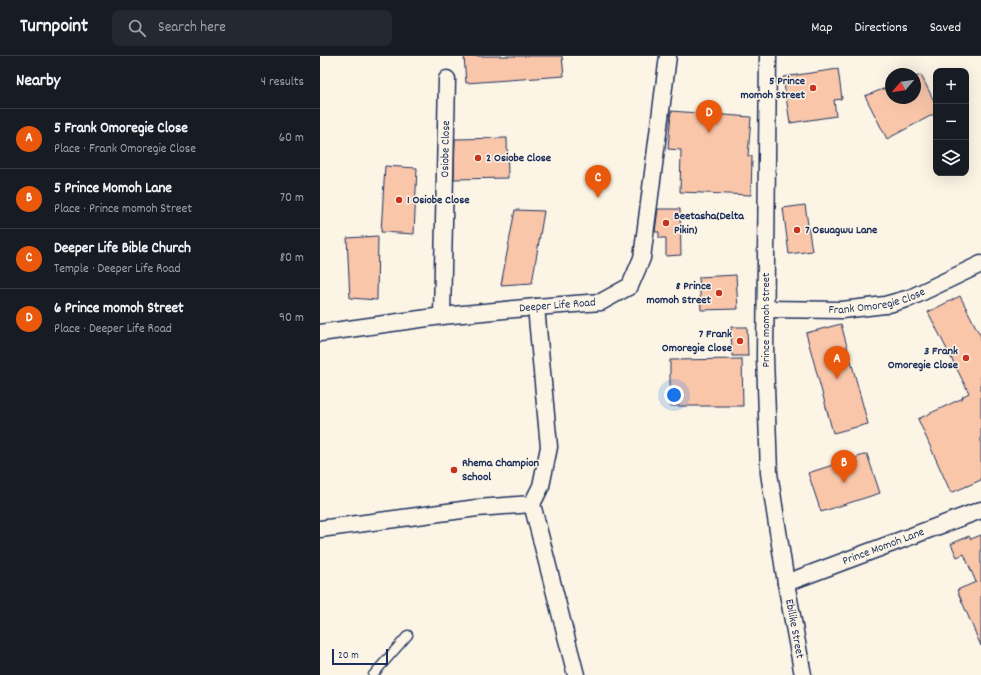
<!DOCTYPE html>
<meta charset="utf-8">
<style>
body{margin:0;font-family:Dekko,sans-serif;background:#242831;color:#f1f3f6}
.controls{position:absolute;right:12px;top:12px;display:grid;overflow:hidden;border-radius:8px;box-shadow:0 4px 16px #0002}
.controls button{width:36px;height:36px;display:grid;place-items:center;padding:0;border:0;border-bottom:1px solid #363941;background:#171b24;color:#f1f3f6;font:20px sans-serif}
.compass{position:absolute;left:565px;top:12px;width:36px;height:36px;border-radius:50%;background:#171b24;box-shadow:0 4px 16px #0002;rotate:241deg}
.scale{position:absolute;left:12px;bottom:10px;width:56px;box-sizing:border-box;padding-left:4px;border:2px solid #1b2f5e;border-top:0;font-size:11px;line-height:14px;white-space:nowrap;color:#1b2f5e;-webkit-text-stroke:3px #fcf5e5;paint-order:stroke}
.you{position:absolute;left:354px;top:339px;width:14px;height:14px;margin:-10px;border:3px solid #fff;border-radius:50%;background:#1a73e8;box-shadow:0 0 0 6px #1a73e833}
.badge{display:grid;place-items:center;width:26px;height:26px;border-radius:50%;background:#ea580c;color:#fff;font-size:13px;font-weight:700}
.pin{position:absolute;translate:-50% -33px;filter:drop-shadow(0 1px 2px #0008)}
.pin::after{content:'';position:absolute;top:21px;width:14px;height:12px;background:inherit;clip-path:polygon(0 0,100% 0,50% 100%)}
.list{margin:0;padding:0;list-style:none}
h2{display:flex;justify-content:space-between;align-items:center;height:52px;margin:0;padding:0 16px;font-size:17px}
h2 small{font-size:13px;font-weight:400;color:#9ea1a6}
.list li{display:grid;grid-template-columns:26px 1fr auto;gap:12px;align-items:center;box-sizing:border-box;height:60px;padding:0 16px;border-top:1px solid #363941}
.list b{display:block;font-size:15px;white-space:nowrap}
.list p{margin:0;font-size:13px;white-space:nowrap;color:#9ea1a6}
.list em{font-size:13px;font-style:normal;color:#9ea1a6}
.icon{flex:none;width:22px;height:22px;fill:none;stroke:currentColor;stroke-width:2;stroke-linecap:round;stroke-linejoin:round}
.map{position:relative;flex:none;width:661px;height:619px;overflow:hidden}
header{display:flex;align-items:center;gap:24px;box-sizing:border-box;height:56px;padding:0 20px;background:#171b24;border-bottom:1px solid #363941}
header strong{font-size:19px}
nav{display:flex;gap:22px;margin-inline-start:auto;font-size:14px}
.search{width:280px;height:36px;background:#242831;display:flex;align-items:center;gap:10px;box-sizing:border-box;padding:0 14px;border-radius:8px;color:#9ea1a6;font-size:15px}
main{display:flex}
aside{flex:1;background:#171b24}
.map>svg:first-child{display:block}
.building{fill:#f9c6aa;stroke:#1b2f5e}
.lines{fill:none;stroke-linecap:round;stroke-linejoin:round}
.service-casing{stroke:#1b2f5e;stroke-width:11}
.minor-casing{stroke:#1b2f5e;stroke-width:19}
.service{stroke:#fcf5e5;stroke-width:8}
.minor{stroke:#fcf5e5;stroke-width:16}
.poi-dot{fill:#c8321e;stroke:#fcf5e5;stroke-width:1.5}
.labels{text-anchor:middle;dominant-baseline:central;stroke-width:3;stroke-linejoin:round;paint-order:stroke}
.poi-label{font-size:12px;font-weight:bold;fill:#1b2f5e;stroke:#fcf5e5;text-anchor:start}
.street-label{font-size:12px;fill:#1b2f5e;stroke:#fcf5e5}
</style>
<header>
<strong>Turnpoint</strong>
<div class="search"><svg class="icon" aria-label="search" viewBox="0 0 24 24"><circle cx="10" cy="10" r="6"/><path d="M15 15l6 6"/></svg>Search here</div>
<nav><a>Map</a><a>Directions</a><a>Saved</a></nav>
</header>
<main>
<aside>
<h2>Nearby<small>4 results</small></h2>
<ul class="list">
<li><span class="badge">A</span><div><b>5 Frank Omoregie Close</b><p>Place · Frank Omoregie Close</p></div><em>60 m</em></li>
<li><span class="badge">B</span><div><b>5 Prince Momoh Lane</b><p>Place · Prince momoh Street</p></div><em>70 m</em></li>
<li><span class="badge">C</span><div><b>Deeper Life Bible Church</b><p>Temple · Deeper Life Road</p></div><em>80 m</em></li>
<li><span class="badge">D</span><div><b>6 Prince momoh Street</b><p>Place · Deeper Life Road</p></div><em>90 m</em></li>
</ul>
</aside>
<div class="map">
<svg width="661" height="619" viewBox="0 0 661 619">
<rect width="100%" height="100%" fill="#fcf5e5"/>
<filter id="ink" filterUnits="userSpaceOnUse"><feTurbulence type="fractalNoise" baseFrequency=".025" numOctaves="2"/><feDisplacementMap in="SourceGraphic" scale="8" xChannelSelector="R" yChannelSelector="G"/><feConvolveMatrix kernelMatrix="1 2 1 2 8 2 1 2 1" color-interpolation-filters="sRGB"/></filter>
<g filter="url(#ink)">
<!-- building -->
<g class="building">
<polygon points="144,0 242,0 244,20 146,27"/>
<polygon points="518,13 522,43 514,44 516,60 470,67 463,21"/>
<polygon points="601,19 616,49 616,57 567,83 545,40 571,30 571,42 595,42 595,21"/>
<polygon points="351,55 431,61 428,100 432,100 431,139 360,136 361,94 348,93"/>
<polygon points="187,82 188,122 134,123 135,83"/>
<polygon points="65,110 97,112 94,178 61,176"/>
<polygon points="485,149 492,195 469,198 463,152"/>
<polygon points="338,153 360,153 361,199 346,200 346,182 339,182 339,176 335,176"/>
<polygon points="195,154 224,155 212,227 181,229"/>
<polygon points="58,180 57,244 30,242 27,182"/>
<polygon points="416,219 418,253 381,254 379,221"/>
<polygon points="640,240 661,281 661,424 631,437 598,363 643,342 642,341 649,337 608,256"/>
<polygon points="521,268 548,368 513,377 486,277"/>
<polygon points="411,271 427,271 428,300 412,300"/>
<polygon points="422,303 423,350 350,350 350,304"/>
<polygon points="547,398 560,437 501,456 488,417"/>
<polygon points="661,479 661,590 637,534 656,526 644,498 637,501 631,488 649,480 651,483"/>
</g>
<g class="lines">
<defs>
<polyline id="service" points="53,619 88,579"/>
<g id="minor">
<path id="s1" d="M448,0L445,301L449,417L466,527L483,619"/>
<polyline points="216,251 229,391 221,430 212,448 256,619"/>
<path id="s2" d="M446,253L522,254L565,249L590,242L661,208"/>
<path id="s3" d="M122,260L127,23"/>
<path id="s4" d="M0,277L122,260L216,251L281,246L310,230L322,202L348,0"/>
<polyline points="0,473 157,452 212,448"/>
<path id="s5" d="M466,527L661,454"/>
</g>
</defs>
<!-- service casing -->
<use href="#service" class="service-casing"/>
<!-- minor casing -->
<use href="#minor" class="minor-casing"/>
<!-- service -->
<use href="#service" class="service"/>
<!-- minor -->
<use href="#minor" class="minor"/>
</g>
</g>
<!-- markers -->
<g class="poi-dot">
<circle cx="493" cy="32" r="4"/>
<circle cx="158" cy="102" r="4"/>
<circle cx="79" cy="144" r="4"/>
<circle cx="346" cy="167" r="4"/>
<circle cx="477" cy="174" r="4"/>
<circle cx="399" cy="237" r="4"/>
<circle cx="420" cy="285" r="4"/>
<circle cx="646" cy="302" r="4"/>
<circle cx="134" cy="414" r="4"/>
</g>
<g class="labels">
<!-- poi labels -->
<g class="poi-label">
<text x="485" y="25" text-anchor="end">5 Prince<tspan x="485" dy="14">momoh Street</tspan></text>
<text x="166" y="102">2 Osiobe Close</text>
<text x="87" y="144">1 Osiobe Close</text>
<text x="354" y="160">Beetasha(Delta<tspan x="354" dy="14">Pikin)</tspan></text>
<text x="485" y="174">7 Osuagwu Lane</text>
<text x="391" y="230" text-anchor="end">8 Prince<tspan x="391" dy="14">momoh Street</tspan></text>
<text x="412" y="278" text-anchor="end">7 Frank<tspan x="412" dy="14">Omoregie Close</tspan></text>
<text x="638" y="295" text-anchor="end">3 Frank<tspan x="638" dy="14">Omoregie Close</tspan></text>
<text x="142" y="407">Rhema Champion<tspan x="142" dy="14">School</tspan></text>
</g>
<!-- street labels -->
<g class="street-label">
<text stroke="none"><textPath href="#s3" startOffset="167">Osiobe Close</textPath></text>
<text stroke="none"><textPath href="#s2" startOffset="112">Frank Omoregie Close</textPath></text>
<text stroke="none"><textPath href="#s4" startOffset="239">Deeper Life Road</textPath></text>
<text transform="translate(446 264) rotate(-90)">Prince momoh Street</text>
<text stroke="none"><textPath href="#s5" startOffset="104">Prince Momoh Lane</textPath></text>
<text stroke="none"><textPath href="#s1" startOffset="575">Ebilike Street</textPath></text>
</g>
</g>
</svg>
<div class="controls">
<button>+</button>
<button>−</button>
<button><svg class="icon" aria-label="layers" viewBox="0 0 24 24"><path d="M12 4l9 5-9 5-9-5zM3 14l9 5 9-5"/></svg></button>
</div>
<svg class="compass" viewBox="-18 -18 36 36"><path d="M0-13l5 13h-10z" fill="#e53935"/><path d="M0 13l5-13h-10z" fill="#9ea1a6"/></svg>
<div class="scale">20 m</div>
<div class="you"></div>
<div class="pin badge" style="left:517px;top:323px">A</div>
<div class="pin badge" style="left:524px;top:427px">B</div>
<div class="pin badge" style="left:278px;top:142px">C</div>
<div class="pin badge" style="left:389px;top:77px">D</div>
</div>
</main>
